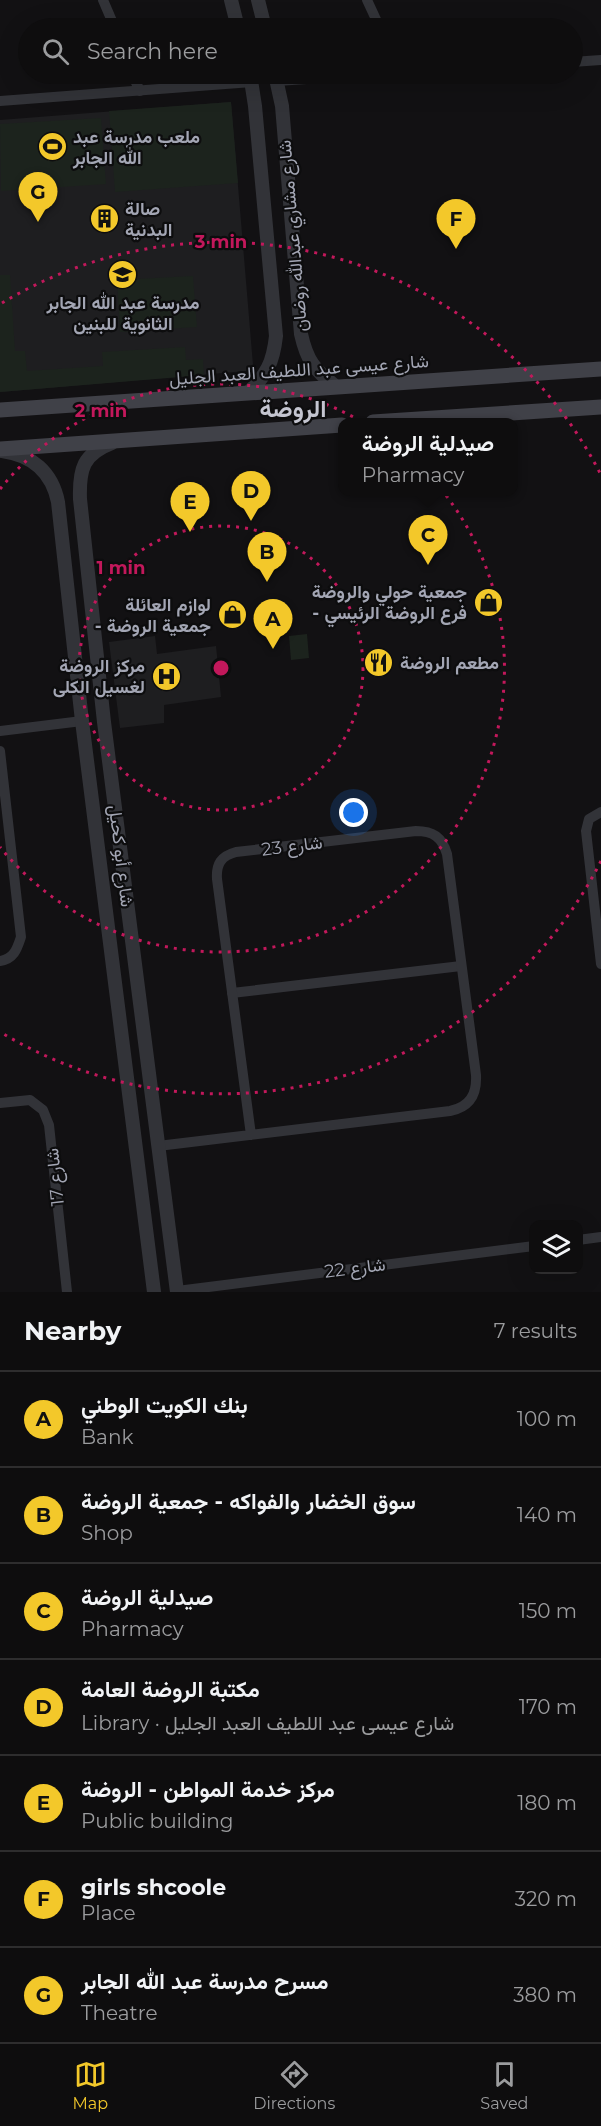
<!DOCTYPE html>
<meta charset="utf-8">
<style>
body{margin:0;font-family:Montserrat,Vazirmatn,sans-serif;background:#171617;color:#f1f3f6}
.controls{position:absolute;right:18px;bottom:18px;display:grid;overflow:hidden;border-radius:12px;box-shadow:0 6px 24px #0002}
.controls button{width:54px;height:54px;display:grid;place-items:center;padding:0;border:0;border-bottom:2px solid #2e2d2e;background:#0e0d0e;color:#f1f3f6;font:30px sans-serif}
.you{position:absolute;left:354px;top:813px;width:21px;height:21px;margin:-15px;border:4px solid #fff;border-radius:50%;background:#1a73e8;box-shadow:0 0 0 9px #1a73e833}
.badge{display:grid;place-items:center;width:39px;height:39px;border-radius:50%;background:#f3c82a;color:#111;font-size:20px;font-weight:700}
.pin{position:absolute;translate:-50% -50px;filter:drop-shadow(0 2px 3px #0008)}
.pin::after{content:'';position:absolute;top:32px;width:21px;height:18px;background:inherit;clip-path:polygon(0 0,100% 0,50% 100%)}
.popup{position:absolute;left:338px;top:418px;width:180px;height:78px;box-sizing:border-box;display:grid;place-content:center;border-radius:12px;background:#0e0d0e;filter:drop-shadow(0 2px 4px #0005);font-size:20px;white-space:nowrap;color:#9b9c9e}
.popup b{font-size:22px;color:#f1f3f6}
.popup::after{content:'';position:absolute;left:50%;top:100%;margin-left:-12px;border:12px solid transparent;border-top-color:#0e0d0e}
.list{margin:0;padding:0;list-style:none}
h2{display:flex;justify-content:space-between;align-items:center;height:78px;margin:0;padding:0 24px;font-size:26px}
h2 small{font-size:20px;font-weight:400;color:#9b9c9e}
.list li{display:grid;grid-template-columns:39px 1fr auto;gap:18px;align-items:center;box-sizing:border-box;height:96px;padding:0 24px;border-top:2px solid #2e2d2e}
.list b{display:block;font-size:22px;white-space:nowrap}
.list p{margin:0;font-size:20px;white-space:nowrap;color:#9b9c9e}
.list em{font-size:20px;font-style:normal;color:#9b9c9e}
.icon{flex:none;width:33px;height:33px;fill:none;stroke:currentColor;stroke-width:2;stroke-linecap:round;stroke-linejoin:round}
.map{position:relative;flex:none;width:601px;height:1292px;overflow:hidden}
.search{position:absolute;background:#0e0d0e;box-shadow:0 6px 24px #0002;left:18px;right:18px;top:18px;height:66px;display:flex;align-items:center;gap:15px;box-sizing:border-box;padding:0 21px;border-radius:33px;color:#9b9c9e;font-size:22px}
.sheet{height:750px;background:#0e0d0e}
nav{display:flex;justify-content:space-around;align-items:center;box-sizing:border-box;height:84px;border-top:2px solid #2e2d2e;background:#0e0d0e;font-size:16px;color:#9b9c9e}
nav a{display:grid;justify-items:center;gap:3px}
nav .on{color:#f3c82a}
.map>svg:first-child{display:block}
.built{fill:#1e1e20}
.green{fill:#1c231d}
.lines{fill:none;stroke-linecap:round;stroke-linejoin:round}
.minor{stroke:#323338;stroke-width:10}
.tertiary{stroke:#323338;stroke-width:14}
.secondary{stroke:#404148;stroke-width:15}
.ring{fill:none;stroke:#c2185b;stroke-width:3;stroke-dasharray:3 6}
.labels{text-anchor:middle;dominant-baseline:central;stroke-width:4.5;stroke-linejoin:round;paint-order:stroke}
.poi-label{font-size:18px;font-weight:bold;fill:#a3a6b4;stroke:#0d0d0e;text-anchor:start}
.street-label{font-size:18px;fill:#a3a6b4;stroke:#0d0d0e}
.district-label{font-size:24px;font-weight:bold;fill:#c4c5d0;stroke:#0d0d0e}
.centre{fill:#c2185b;stroke:#0d0d0e;stroke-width:3}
.ring-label{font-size:18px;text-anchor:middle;font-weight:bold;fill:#c2185b;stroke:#0d0d0e;stroke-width:4.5;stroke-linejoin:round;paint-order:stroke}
</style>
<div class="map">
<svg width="601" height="1292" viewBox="0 0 601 1292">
<rect width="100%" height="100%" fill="#121113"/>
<!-- built -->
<g class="built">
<polygon points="231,102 253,365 246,371 0,392 0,120"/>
<polygon points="155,636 157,654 216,646 221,697 164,705 164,723 120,728 109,642"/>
</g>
<!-- green -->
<g class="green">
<polygon points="231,102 238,183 115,192 109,111"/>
<polygon points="101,118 106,184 1,191 0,124"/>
<polygon points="0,275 10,275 15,351 25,351 27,371 103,366 102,352 185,347 186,360 203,359 204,375 0,392"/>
<polygon points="193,276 197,327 120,332 117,280"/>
<polygon points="307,634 309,658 291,660 289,636"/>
</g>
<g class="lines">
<!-- minor -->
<g class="minor">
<polyline points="103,0 115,28"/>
<polyline points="367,0 380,28"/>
<polyline points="572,62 601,60"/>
<polyline points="132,74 140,91"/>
<polyline points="277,81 380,74"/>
<polyline points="0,101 252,82"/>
<polyline points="0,731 82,721"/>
<path d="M0,751L21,937C17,949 14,959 0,961"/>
<polyline points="601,812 589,819 586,831 601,964"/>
<polyline points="232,993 461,966"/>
<polyline points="0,1103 30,1100 43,1110 49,1125 67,1292"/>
<path d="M158,1146L450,1111C470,1107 477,1094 476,1075L447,854C442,837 433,831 416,831L236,852C221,856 216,864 217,879L251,1135"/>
<polyline points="578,1240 601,1237"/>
<polyline points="177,1291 534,1246"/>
</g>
<!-- tertiary -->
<g class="tertiary">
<polyline points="231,0 238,28"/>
<polyline points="258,0 265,28"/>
<path d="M275,74L282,106L301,334C307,361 314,369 335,386"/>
<path d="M248,393C267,374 273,363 276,336L255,106L250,74"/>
<path d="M112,443C83,454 79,469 80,499L104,722L177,1292"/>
<path d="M2,451C32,455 52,472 58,502L82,721L154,1292"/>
</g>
<!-- secondary -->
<g class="secondary">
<polyline points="0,410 601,369"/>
<polyline points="373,422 601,407"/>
<polyline points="0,449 342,425"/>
</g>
</g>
<!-- distance rings -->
<g class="ring">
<circle cx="221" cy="668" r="142"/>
<path d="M0 489A284 284 0 1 1 0 847"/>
<path d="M601 861A426 426 0 0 1 2 1033M2 303A426 426 0 0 1 601 475"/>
</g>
<!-- icons -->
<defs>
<symbol id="stadium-disc" viewBox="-11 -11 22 22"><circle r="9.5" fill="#f3c82a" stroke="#0d0d0e"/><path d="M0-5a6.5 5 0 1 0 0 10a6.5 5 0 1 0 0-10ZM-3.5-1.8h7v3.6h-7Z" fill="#111"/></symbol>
<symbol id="building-disc" viewBox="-11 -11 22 22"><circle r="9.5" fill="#f3c82a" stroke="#0d0d0e"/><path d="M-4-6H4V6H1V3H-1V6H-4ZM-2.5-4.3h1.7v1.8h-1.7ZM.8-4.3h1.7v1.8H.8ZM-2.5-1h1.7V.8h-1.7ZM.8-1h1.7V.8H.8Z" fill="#111"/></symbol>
<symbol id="school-disc" viewBox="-11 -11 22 22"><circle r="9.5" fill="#f3c82a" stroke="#0d0d0e"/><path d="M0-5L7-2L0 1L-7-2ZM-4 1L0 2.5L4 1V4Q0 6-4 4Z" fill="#111"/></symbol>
<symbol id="shop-disc" viewBox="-11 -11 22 22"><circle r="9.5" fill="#f3c82a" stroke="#0d0d0e"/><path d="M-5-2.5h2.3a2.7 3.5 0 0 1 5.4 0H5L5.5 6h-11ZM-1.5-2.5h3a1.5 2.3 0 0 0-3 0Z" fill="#111"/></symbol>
<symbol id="restaurant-disc" viewBox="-11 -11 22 22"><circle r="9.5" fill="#f3c82a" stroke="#0d0d0e"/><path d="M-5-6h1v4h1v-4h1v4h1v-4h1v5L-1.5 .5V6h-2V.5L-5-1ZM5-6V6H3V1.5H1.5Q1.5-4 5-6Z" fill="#111"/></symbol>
<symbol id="hospital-disc" viewBox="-11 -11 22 22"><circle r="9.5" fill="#f3c82a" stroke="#0d0d0e"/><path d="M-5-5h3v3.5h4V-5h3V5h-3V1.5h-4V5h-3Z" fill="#111"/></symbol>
</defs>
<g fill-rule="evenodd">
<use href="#stadium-disc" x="36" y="130" width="33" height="33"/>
<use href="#building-disc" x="88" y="202" width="33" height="33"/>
<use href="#school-disc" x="106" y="258" width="33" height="33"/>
<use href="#shop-disc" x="472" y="586" width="33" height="33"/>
<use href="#shop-disc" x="216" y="598" width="33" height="33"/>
<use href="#restaurant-disc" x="362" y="646" width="33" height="33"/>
<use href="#hospital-disc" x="150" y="660" width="33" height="33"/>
</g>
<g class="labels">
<!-- poi labels -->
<g class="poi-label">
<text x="73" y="137">ملعب مدرسة عبد<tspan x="73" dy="21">الله الجابر</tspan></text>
<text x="125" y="209">صالة<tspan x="125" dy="21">البدنية</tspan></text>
<text x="123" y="303" text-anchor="middle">مدرسة عبد الله الجابر<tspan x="123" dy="21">الثانوية للبنين</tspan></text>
<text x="467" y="592" text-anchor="end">جمعية حولي والروضة<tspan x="467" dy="21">- فرع الروضة الرئيسي</tspan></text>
<text x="211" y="605" text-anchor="end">لوازم العائلة<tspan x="211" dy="21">- جمعية الروضة</tspan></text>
<text x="400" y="663">مطعم الروضة</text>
<text x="145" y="666" text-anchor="end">مركز الروضة<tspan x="145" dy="21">لغسيل الكلى</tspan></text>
</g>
<!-- street labels -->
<g class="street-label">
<text transform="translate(293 236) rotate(-95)">شارع مشاري عبدالله روضان</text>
<text transform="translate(299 370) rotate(-4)">شارع عيسى عبد اللطيف العبد الجليل</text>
<text transform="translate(292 846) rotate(-7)">شارع 23</text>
<text transform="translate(121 856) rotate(83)">شارع أبو كحيل</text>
<text transform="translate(55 1177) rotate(-96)">شارع 17</text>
<text transform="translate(355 1268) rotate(-7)">شارع 22</text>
</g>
<!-- district labels -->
<g class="district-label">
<text x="293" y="408">الروضة</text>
</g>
</g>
<circle cx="221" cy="668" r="9" class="centre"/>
<g class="ring-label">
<text x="221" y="248">3 min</text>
<text x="101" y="417">2 min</text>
<text x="121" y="574">1 min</text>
</g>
</svg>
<div class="controls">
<button><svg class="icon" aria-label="layers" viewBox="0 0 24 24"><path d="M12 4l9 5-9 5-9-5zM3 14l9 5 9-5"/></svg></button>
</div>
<div class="you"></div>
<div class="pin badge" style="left:273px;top:649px">A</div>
<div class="pin badge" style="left:267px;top:582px">B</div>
<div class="pin badge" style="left:428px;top:565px">C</div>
<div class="popup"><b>صيدلية الروضة</b>Pharmacy</div>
<div class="pin badge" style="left:251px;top:521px">D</div>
<div class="pin badge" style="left:190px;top:532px">E</div>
<div class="pin badge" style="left:456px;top:249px">F</div>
<div class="pin badge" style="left:38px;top:222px">G</div>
<div class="search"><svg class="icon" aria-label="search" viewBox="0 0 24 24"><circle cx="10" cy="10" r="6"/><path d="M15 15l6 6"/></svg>Search here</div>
</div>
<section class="sheet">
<h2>Nearby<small>7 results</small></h2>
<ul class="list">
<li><span class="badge">A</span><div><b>بنك الكويت الوطني</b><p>Bank</p></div><em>100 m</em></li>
<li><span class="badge">B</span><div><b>سوق الخضار والفواكه - جمعية الروضة</b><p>Shop</p></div><em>140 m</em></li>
<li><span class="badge">C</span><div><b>صيدلية الروضة</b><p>Pharmacy</p></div><em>150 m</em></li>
<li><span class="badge">D</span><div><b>مكتبة الروضة العامة</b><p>Library · شارع عيسى عبد اللطيف العبد الجليل</p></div><em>170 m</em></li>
<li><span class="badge">E</span><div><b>مركز خدمة المواطن - الروضة</b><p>Public building</p></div><em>180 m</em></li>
<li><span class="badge">F</span><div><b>girls shcoole</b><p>Place</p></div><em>320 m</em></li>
<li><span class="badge">G</span><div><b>مسرح مدرسة عبد الله الجابر</b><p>Theatre</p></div><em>380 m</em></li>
</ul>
</section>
<nav>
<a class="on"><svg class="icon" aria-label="map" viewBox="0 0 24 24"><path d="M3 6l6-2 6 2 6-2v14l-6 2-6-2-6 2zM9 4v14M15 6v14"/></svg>Map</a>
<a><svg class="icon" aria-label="directions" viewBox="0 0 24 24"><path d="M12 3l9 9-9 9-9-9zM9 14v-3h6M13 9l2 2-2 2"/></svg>Directions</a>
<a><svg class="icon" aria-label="saved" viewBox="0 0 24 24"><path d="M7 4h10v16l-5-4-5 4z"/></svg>Saved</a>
</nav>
